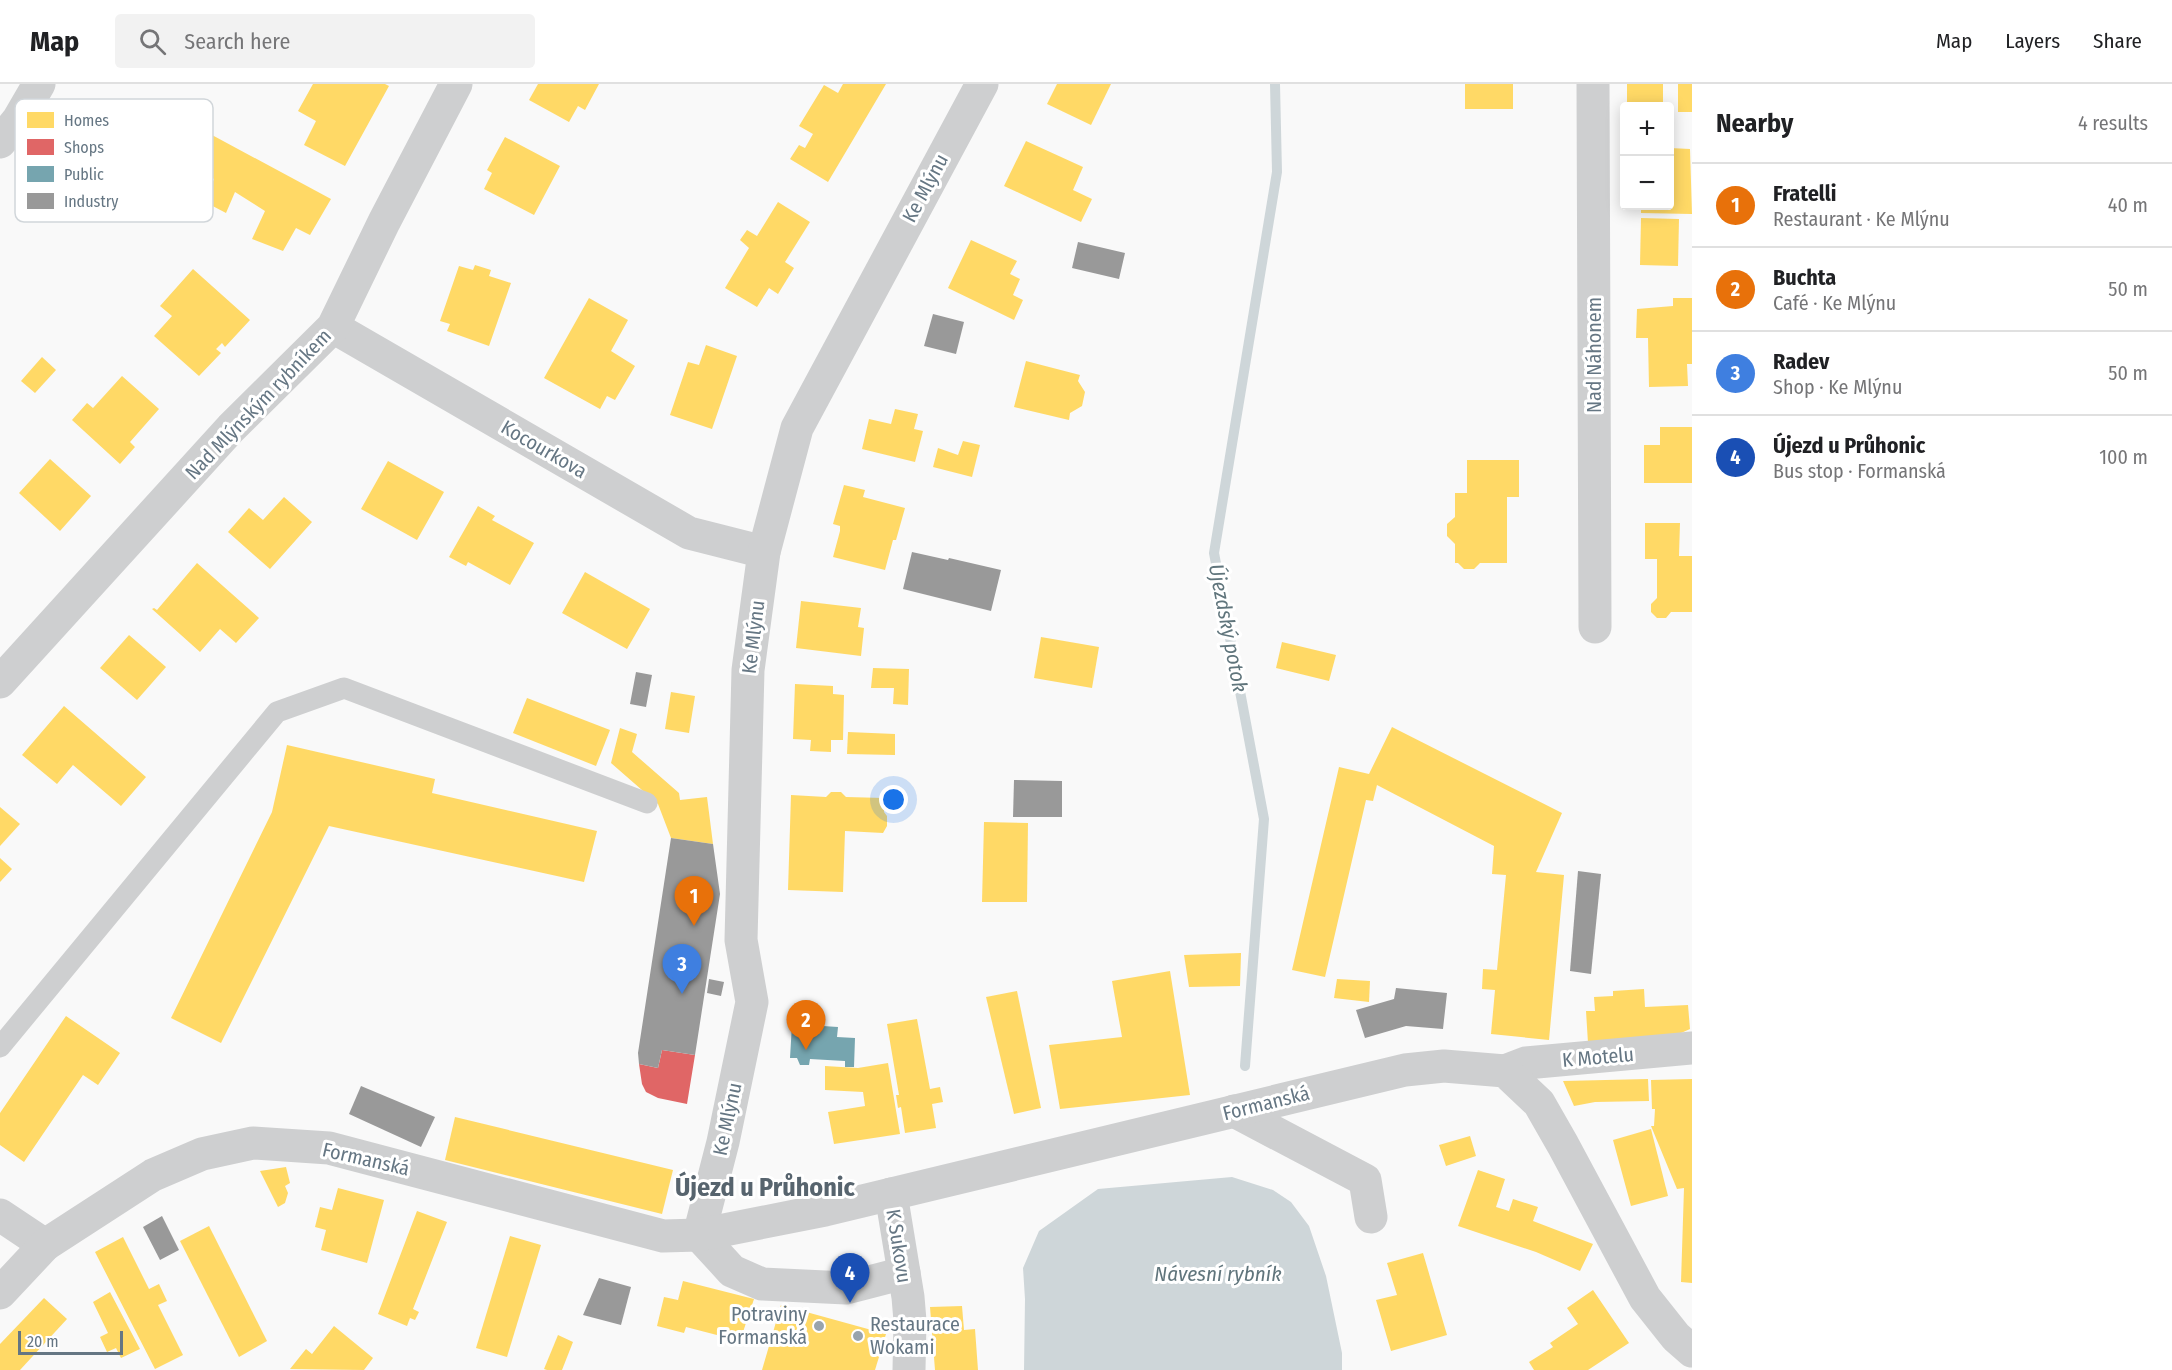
<!DOCTYPE html>
<meta charset="utf-8">
<style>
body{margin:0;font-family:"Fira Sans Condensed",sans-serif;background:#f2f2f2;color:#202124}
.controls{position:absolute;right:18px;top:18px;display:grid;overflow:hidden;border-radius:6px;box-shadow:0 3px 15px #0003}
.controls button{width:54px;height:54px;display:grid;place-items:center;padding:0;border:0;border-bottom:2px solid #e0e0e0;background:#fff;color:#202124;font:30px sans-serif}
.scale{position:absolute;left:18px;bottom:15px;width:105px;box-sizing:border-box;padding-left:6px;border:3px solid #657683;border-top:0;font-size:16px;line-height:21px;white-space:nowrap;color:#657683;-webkit-text-stroke:4px #fff;paint-order:stroke}
.you{position:absolute;left:894px;top:716px;width:21px;height:21px;margin:-15px;border:4px solid #fff;border-radius:50%;background:#1a73e8;box-shadow:0 0 0 9px #1a73e833}
.badge{display:grid;place-items:center;width:39px;height:39px;border-radius:50%;background:#565c61;color:#fff;font-size:20px;font-weight:700}
.pin{position:absolute;translate:-50% -50px;filter:drop-shadow(0 2px 3px #0008)}
.pin::after{content:'';position:absolute;top:32px;width:21px;height:18px;background:inherit;clip-path:polygon(0 0,100% 0,50% 100%)}
.list{margin:0;padding:0;list-style:none}
h2{display:flex;justify-content:space-between;align-items:center;height:78px;margin:0;padding:0 24px;font-size:26px}
h2 small{font-size:20px;font-weight:400;color:#757577}
.list li{display:grid;grid-template-columns:39px 1fr auto;gap:18px;align-items:center;box-sizing:border-box;height:84px;padding:0 24px;border-top:2px solid #e0e0e0}
.list b{display:block;font-size:22px;white-space:nowrap}
.list p{margin:0;font-size:20px;white-space:nowrap;color:#757577}
.list em{font-size:20px;font-style:normal;color:#757577}
.icon{flex:none;width:33px;height:33px;fill:none;stroke:currentColor;stroke-width:2;stroke-linecap:round;stroke-linejoin:round}
.map{position:relative;flex:none;width:1692px;height:1286px;overflow:hidden}
header{display:flex;align-items:center;gap:36px;box-sizing:border-box;height:84px;padding:0 30px;background:#fff;border-bottom:2px solid #e0e0e0}
header strong{font-size:28px}
nav{display:flex;gap:33px;margin-inline-start:auto;font-size:21px}
.search{width:420px;height:54px;background:#f2f2f2;display:flex;align-items:center;gap:15px;box-sizing:border-box;padding:0 21px;border-radius:6px;color:#757577;font-size:22px}
main{display:flex}
aside{flex:1;background:#fff}
.map>svg:first-child{display:block}
.water{fill:#ced6d9}
.homes{fill:#ffd966}
.shops{fill:#e06666}
.public{fill:#76a5af}
.industry{fill:#999}
.lines{fill:none;stroke-linecap:round;stroke-linejoin:round}
.stream{stroke:#ced6d9;stroke-width:10}
.service{stroke:#cecfd0;stroke-width:21}
.minor{stroke:#cecfd0;stroke-width:33}
.tertiary{stroke:#cecfd0;stroke-width:33}
.poi-dot{fill:#99a4ac;stroke:#fff;stroke-width:2}
.labels{text-anchor:middle;dominant-baseline:central;stroke-width:6;stroke-linejoin:round;paint-order:stroke}
.street-label{font-size:20px;fill:#657683;stroke:#fff}
.poi-label{font-size:20px;fill:#657683;stroke:#fff;text-anchor:end}
.water-label{font-size:21px;font-style:italic;fill:#60757c;stroke:#fff}
.district-label{font-size:26px;font-weight:bold;fill:#57646e;stroke:#fff}
.key{fill:#fff;stroke:#d1d6da;stroke-width:1.5}
.key-label{font-size:16px;fill:#657683}
</style>
<header>
<strong>Map</strong>
<div class="search"><svg class="icon" aria-label="search" viewBox="0 0 24 24"><circle cx="10" cy="10" r="6"/><path d="M15 15l6 6"/></svg>Search here</div>
<nav><a>Map</a><a>Layers</a><a>Share</a></nav>
</header>
<main>
<div class="map">
<svg width="1692" height="1286" viewBox="0 0 1692 1286">
<rect width="100%" height="100%" fill="#f9f9f9"/>
<!-- water -->
<polygon class="water" points="1232,1093 1273,1106 1291,1118 1309,1142 1326,1192 1342,1269 1342,1286 1024,1286 1025,1215 1023,1184 1039,1147 1098,1105"/>
<!-- homes -->
<g class="homes">
<polygon points="313,0 385,0 389,2 345,82 304,61 316,37 298,27"/>
<polygon points="538,0 599,0 585,26 578,22 569,38 529,16"/>
<polygon points="843,0 886,0 828,98 790,75 799,61 805,64 813,50 799,42 824,1 838,9"/>
<polygon points="1057,0 1111,0 1091,41 1047,20"/>
<rect x="1465" y="0" width="48" height="25"/>
<rect x="1627" y="0" width="36" height="22"/>
<rect x="1678" y="0" width="14" height="28"/>
<polygon points="212,51 331,115 310,151 296,144 283,167 252,155 265,127 235,108 226,129 205,118 214,95 196,83"/>
<polygon points="505,53 560,82 534,131 484,105 492,89 487,86"/>
<polygon points="1026,57 1083,83 1073,106 1092,115 1081,138 1004,102"/>
<polygon points="1670,64 1690,65 1692,130 1641,129 1641,122 1670,122"/>
<polygon points="778,118 810,138 785,178 794,184 778,210 769,204 757,223 725,204 749,164 740,156 747,146 757,152"/>
<polygon points="1641,134 1679,135 1678,182 1640,181"/>
<polygon points="971,156 1017,177 1010,190 1020,195 1013,211 1023,216 1014,236 948,204"/>
<polygon points="475,181 491,186 489,192 511,199 489,262 447,247 450,240 440,237 459,182 473,186"/>
<polygon points="193,185 250,236 225,263 222,259 216,265 221,269 199,292 154,252 172,232 160,222"/>
<polygon points="589,214 628,236 611,267 635,282 615,316 607,312 600,325 544,294"/>
<polygon points="1673,214 1692,214 1692,280 1687,280 1688,302 1649,303 1648,254 1636,254 1637,225 1673,222"/>
<polygon points="706,261 737,272 712,345 670,331 688,278 699,281"/>
<polygon points="42,273 56,286 35,309 21,297"/>
<polygon points="1026,277 1080,291 1078,297 1085,308 1082,322 1070,329 1069,336 1014,323"/>
<polygon points="122,292 159,325 130,358 135,363 120,380 72,336 87,319 93,324"/>
<polygon points="895,325 918,330 914,345 923,347 915,378 862,365 869,335 891,340"/>
<polygon points="1660,343 1692,343 1692,399 1644,399 1644,361 1660,361"/>
<polygon points="963,357 980,361 972,393 933,383 938,364 958,371"/>
<polygon points="50,375 91,412 60,447 19,409"/>
<polygon points="1467,376 1519,376 1519,413 1507,413 1507,479 1480,479 1474,485 1464,485 1458,479 1455,479 1455,460 1447,452 1447,440 1455,433 1455,409 1467,409"/>
<polygon points="388,377 444,408 417,456 361,425"/>
<polygon points="844,401 865,406 863,413 905,424 896,456 893,456 885,486 833,473 840,447 840,442 833,440"/>
<polygon points="284,413 312,438 270,485 228,448 249,424 263,436"/>
<polygon points="478,422 495,432 492,436 534,459 510,501 468,478 466,482 449,473"/>
<polygon points="1645,439 1680,439 1679,472 1692,472 1692,528 1671,528 1666,534 1657,534 1651,528 1651,520 1657,514 1657,475 1645,475"/>
<polygon points="197,479 259,534 236,559 220,545 200,568 152,525 154,524 157,526"/>
<polygon points="585,488 650,525 627,565 562,529"/>
<polygon points="801,517 861,524 858,543 864,544 861,572 796,564"/>
<polygon points="129,551 166,583 137,616 100,584"/>
<polygon points="1041,553 1099,563 1092,604 1034,594"/>
<polygon points="1282,558 1336,571 1329,597 1276,584"/>
<polygon points="873,584 909,585 908,621 893,620 894,604 871,604"/>
<polygon points="795,600 833,602 833,610 844,611 843,656 831,656 831,668 810,667 811,656 793,655"/>
<polygon points="671,608 695,612 689,649 665,645"/>
<polygon points="527,614 610,646 596,682 513,649"/>
<polygon points="64,622 146,693 121,722 73,681 57,700 22,671"/>
<polygon points="1392,643 1562,729 1536,788 1564,791 1549,956 1491,950 1495,906 1482,905 1483,885 1497,886 1506,791 1492,790 1494,762 1377,701 1373,717 1366,716 1325,893 1292,886 1339,683 1369,690"/>
<polygon points="620,644 637,650 632,668 679,709 680,716 707,713 713,760 671,754 658,720 611,679"/>
<polygon points="848,648 895,650 895,671 847,670"/>
<polygon points="287,661 435,695 432,709 597,747 584,798 329,742 221,959 171,934 272,728"/>
<polygon points="831,708 841,708 846,713 884,714 884,728 887,732 887,742 883,749 845,747 843,808 788,806 791,711 826,713"/>
<polygon points="0,723 20,740 0,762"/>
<polygon points="984,738 1028,739 1027,818 982,818"/>
<polygon points="0,774 12,785 0,798"/>
<polygon points="1241,869 1240,902 1189,903 1184,871"/>
<polygon points="1170,887 1190,1011 1060,1025 1049,961 1122,953 1112,897"/>
<polygon points="1337,895 1370,897 1369,918 1334,914"/>
<polygon points="1644,905 1645,923 1688,921 1690,945 1670,954 1588,959 1586,927 1595,927 1594,913 1613,912 1613,907"/>
<polygon points="1017,907 1041,1024 1014,1030 986,913"/>
<polygon points="66,932 120,969 98,1001 83,991 24,1078 0,1061 0,1029"/>
<polygon points="917,935 930,1005 940,1003 943,1018 932,1020 936,1044 905,1049 901,1023 898,1024 896,1011 899,1011 887,940"/>
<polygon points="888,979 900,1050 834,1060 828,1028 865,1022 863,1008 825,1006 825,982 858,984"/>
<polygon points="1648,995 1649,1017 1595,1018 1574,1022 1563,997"/>
<polygon points="1692,995 1692,1199 1681,1198 1684,1104 1677,1105 1651,1042 1654,1042 1655,1025 1652,1025 1651,996"/>
<polygon points="455,1033 673,1086 662,1130 445,1076"/>
<polygon points="1651,1045 1668,1112 1631,1122 1613,1056"/>
<polygon points="1470,1052 1476,1072 1446,1082 1439,1061"/>
<polygon points="286,1083 290,1099 285,1102 288,1109 285,1119 278,1123 260,1087"/>
<polygon points="1478,1086 1505,1095 1496,1123 1509,1127 1513,1115 1538,1123 1533,1137 1593,1160 1580,1187 1536,1168 1458,1142"/>
<polygon points="338,1104 384,1116 367,1179 321,1166 326,1146 315,1143 320,1123 332,1126"/>
<polygon points="417,1127 447,1138 413,1225 419,1228 415,1236 410,1234 407,1242 378,1230"/>
<polygon points="209,1142 267,1257 239,1273 180,1157"/>
<polygon points="510,1152 541,1161 507,1273 476,1264"/>
<polygon points="123,1153 149,1205 159,1200 167,1217 158,1221 183,1271 155,1285 95,1168"/>
<polygon points="1423,1169 1447,1251 1391,1267 1376,1216 1397,1211 1387,1179"/>
<polygon points="683,1197 754,1215 740,1257 686,1243 684,1249 657,1242 664,1213 678,1216"/>
<polygon points="1593,1206 1629,1259 1588,1286 1534,1286 1529,1278 1553,1263 1550,1259 1578,1240 1567,1224"/>
<polygon points="110,1208 140,1265 121,1274 116,1264 107,1268 100,1253 108,1249 93,1218"/>
<polygon points="44,1214 67,1235 20,1286 0,1286 0,1260"/>
<polygon points="781,1221 886,1250 875,1286 762,1286"/>
<polygon points="962,1222 964,1246 975,1245 978,1286 935,1286 930,1223"/>
<polygon points="334,1242 373,1274 364,1286 290,1285 306,1265 312,1270"/>
<polygon points="558,1251 573,1258 562,1286 547,1286 544,1285"/>
</g>
<!-- shops -->
<polygon class="shops" points="662,966 695,971 687,1020 658,1014 646,1008 642,1000 639,980 658,984"/>
<!-- public -->
<polygon class="public" points="792,940 838,943 837,953 855,954 854,983 845,983 845,977 810,975 809,981 800,981 797,974 790,974"/>
<!-- industry -->
<g class="industry">
<polygon points="1078,158 1125,169 1119,195 1072,184"/>
<polygon points="933,230 964,238 956,270 924,262"/>
<polygon points="912,468 948,476 949,474 1001,486 991,527 903,505"/>
<polygon points="636,588 652,591 646,623 630,620"/>
<polygon points="1014,696 1062,697 1062,733 1013,733"/>
<polygon points="671,754 713,760 720,810 695,971 662,966 658,984 639,980 638,969"/>
<polygon points="1578,787 1601,790 1591,890 1570,887"/>
<polygon points="709,895 724,898 721,912 707,909"/>
<polygon points="1396,904 1447,909 1443,945 1406,942 1365,954 1356,926 1394,915"/>
<polygon points="361,1002 435,1033 421,1063 349,1030"/>
<polygon points="162,1132 179,1166 160,1176 143,1143"/>
<polygon points="599,1194 631,1203 621,1241 583,1231"/>
</g>
<g class="lines">
<!-- stream -->
<polyline class="stream" points="1245,982 1264,735 1214,469 1277,88 1275,0"/>
<!-- service -->
<polyline class="service" points="0,963 277,628 344,604 647,719"/>
<!-- minor -->
<g class="minor">
<polyline points="1593,0 1595,543"/>
<polyline points="0,58 18,36 39,0"/>
<polyline points="333,243 689,449 764,468"/>
<polyline points="0,598 231,344 333,243 384,138 456,0"/>
<polyline points="1505,987 1526,979 1692,964"/>
<polyline points="1234,1027 1365,1096 1371,1133"/>
<polyline points="891,1110 908,1213 910,1237 909,1286"/>
<polyline points="904,1189 846,1204 762,1200 732,1187 699,1151 723,1058 752,918 741,856 748,586 764,468 797,344 982,0"/>
</g>
<!-- tertiary -->
<g class="tertiary">
<polyline points="0,1131 45,1161"/>
<polyline points="0,1209 45,1161 153,1091 202,1070 253,1059 329,1064 663,1152 699,1151 825,1126 1405,986 1444,982 1505,987 1539,1019 1563,1061 1645,1214 1676,1253 1692,1267"/>
</g>
</g>
<!-- markers -->
<g class="poi-dot">
<circle cx="819" cy="1242" r="6"/>
<circle cx="858" cy="1252" r="6"/>
</g>
<g class="labels">
<!-- street labels -->
<g class="street-label">
<text transform="translate(925 104) rotate(-62)">Ke Mlýnu</text>
<text transform="translate(1594 271) rotate(-90)">Nad Náhonem</text>
<text transform="translate(258 320) rotate(-46)">Nad Mlýnským rybníkem</text>
<text transform="translate(544 365) rotate(30)">Kocourkova</text>
<text transform="translate(753 553) rotate(-83)">Ke Mlýnu</text>
<text transform="translate(1598 973) rotate(-5)">K Motelu</text>
<text transform="translate(1266 1019) rotate(-14)">Formanská</text>
<text transform="translate(727 1035) rotate(-78)">Ke Mlýnu</text>
<text transform="translate(366 1075) rotate(13)">Formanská</text>
<text transform="translate(899 1162) rotate(81)">K Sukovu</text>
</g>
<!-- poi labels -->
<g class="poi-label">
<text x="807" y="1230">Potraviny<tspan x="807" dy="23">Formanská</tspan></text>
<text x="870" y="1240" text-anchor="start">Restaurace<tspan x="870" dy="23">Wokami</tspan></text>
</g>
<!-- water labels -->
<g class="water-label">
<text transform="translate(1228 544) rotate(79)">Újezdský potok</text>
<text x="1218" y="1190">Návesní rybník</text>
</g>
<!-- district labels -->
<g class="district-label">
<text x="765" y="1103">Újezd u Průhonic</text>
</g>
</g>
<!-- legend -->
<rect x="15" y="15" width="198" height="123" rx="9" class="key"/>
<rect x="27" y="28" width="27" height="16" fill="#ffd966"/>
<rect x="27" y="55" width="27" height="16" fill="#e06666"/>
<rect x="27" y="82" width="27" height="16" fill="#76a5af"/>
<rect x="27" y="109" width="27" height="16" fill="#999"/>
<g class="key-label">
<text x="64" y="42">Homes</text>
<text x="64" y="69">Shops</text>
<text x="64" y="96">Public</text>
<text x="64" y="123">Industry</text>
</g>
</svg>
<div class="controls">
<button>+</button>
<button>−</button>
</div>
<div class="scale">20 m</div>
<div class="you"></div>
<div class="pin badge" style="left:694px;top:842px;background:#e8710a">1</div>
<div class="pin badge" style="left:806px;top:966px;background:#e8710a">2</div>
<div class="pin badge" style="left:682px;top:910px;background:#3f7fe0">3</div>
<div class="pin badge" style="left:850px;top:1219px;background:#1a4fb4">4</div>
</div>
<aside>
<h2>Nearby<small>4 results</small></h2>
<ul class="list">
<li><span class="badge" style="background:#e8710a">1</span><div><b>Fratelli</b><p>Restaurant · Ke Mlýnu</p></div><em>40 m</em></li>
<li><span class="badge" style="background:#e8710a">2</span><div><b>Buchta</b><p>Café · Ke Mlýnu</p></div><em>50 m</em></li>
<li><span class="badge" style="background:#3f7fe0">3</span><div><b>Radev</b><p>Shop · Ke Mlýnu</p></div><em>50 m</em></li>
<li><span class="badge" style="background:#1a4fb4">4</span><div><b>Újezd u Průhonic</b><p>Bus stop · Formanská</p></div><em>100 m</em></li>
</ul>
</aside>
</main>
